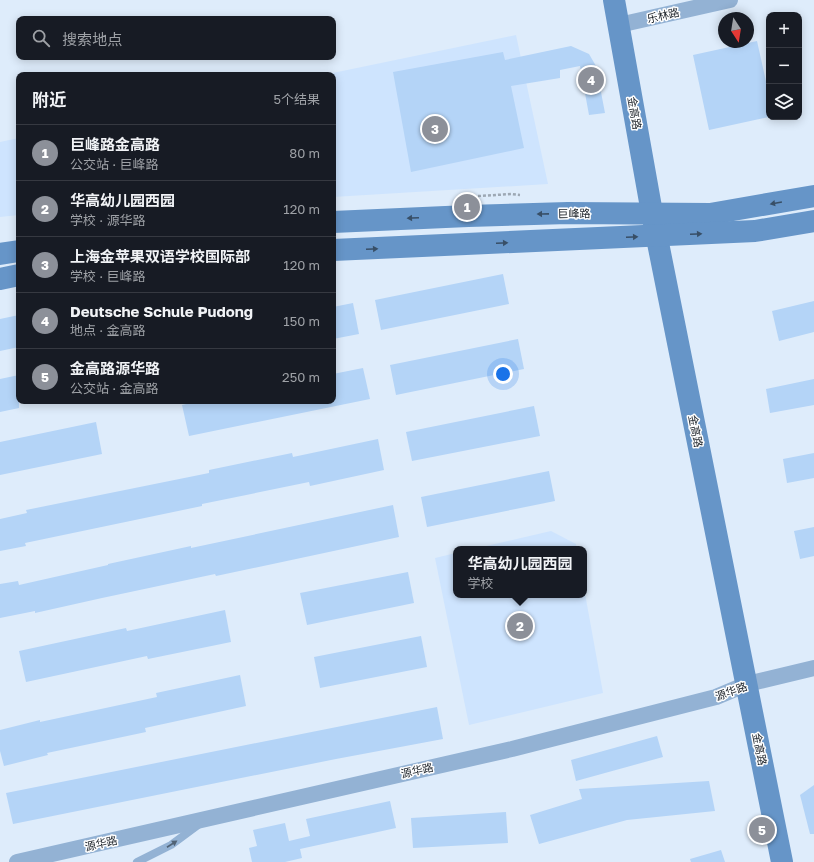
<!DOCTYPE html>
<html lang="zh">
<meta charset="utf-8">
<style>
body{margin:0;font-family:"Golos Text","Noto Sans SC",sans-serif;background:#242831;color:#f1f3f6}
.controls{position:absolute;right:12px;top:12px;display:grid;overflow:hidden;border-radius:8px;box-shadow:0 2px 10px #0003}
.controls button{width:36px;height:36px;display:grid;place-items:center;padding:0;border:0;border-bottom:1px solid #363941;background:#171b24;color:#f1f3f6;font:20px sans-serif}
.compass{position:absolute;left:718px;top:12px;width:36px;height:36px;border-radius:50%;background:#171b24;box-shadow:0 2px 10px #0003;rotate:168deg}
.you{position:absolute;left:503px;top:374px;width:14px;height:14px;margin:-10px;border:3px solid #fff;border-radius:50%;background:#1a73e8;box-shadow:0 0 0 6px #1a73e833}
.badge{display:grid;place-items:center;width:26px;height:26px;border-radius:50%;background:#8c9099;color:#fff;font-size:13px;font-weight:700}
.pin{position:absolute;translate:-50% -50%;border:2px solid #fff;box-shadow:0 1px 4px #0006}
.popup{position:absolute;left:453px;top:546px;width:134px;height:52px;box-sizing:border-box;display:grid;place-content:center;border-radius:8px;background:#171b24;filter:drop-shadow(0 1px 3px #0005);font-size:13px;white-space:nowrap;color:#9ea1a6}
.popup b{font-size:15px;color:#f1f3f6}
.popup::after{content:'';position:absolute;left:50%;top:100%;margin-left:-8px;border:8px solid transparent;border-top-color:#171b24}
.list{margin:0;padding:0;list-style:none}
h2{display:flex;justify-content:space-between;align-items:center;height:52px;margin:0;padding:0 16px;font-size:17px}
h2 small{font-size:13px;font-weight:400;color:#9ea1a6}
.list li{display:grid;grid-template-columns:26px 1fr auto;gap:12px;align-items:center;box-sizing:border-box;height:56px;padding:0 16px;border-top:1px solid #363941}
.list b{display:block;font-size:15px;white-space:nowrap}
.list p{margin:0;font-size:13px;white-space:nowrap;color:#9ea1a6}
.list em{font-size:13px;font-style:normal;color:#9ea1a6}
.icon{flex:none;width:22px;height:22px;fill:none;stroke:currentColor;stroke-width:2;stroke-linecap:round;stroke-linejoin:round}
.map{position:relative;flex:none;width:814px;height:862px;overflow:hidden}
.search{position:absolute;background:#171b24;box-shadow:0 2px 10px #0003;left:16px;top:16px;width:320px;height:44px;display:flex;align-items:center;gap:10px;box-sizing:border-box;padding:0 14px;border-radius:8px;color:#9ea1a6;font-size:15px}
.panel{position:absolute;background:#171b24;box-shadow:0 2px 10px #0003;left:16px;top:72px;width:320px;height:332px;border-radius:8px}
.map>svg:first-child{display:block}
.built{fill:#cee4fe}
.building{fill:#b4d4f7}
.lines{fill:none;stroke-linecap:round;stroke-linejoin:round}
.path{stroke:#9da8b4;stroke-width:2.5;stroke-dasharray:3 2;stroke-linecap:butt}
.lane{stroke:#93b2d4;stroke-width:8}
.street{stroke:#93b2d4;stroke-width:16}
.secondary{stroke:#6695c8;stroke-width:22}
.oneway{fill:#384f67}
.oneway2{fill:#506275}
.labels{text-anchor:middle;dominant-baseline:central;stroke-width:3;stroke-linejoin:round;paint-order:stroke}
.street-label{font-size:11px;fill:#1a2027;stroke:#fff}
</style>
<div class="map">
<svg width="814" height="862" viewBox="0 0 814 862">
<rect width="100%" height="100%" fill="#deecfb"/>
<!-- built -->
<g class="built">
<polygon points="516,35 548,184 333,197 333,75 323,75"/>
<polygon points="19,138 19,215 0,217 0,142"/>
<polygon points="551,531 576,544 577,549 473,549"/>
<polygon points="456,553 456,595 584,595 584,588 603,693 469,725 435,558"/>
</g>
<!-- building -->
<g class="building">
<polygon points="757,41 769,95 769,117 709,130 693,55"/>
<polygon points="571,46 589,54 596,66 605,113 589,115 580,66 560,70 560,78 511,86 524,148 411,172 393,72 503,52 505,60"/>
<polygon points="503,274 509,304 381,330 375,300"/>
<polygon points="814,301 814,332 779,341 772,311"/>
<polygon points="353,303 359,334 333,339 333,307"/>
<polygon points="19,315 19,347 0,351 0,319"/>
<polygon points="518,339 524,369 396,395 390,365"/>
<polygon points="363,368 370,399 189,436 182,405 199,401 333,401 333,374"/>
<polygon points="19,375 19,408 0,412 0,379"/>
<polygon points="814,379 814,405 770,413 766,389"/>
<polygon points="534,406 540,436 412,461 406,432"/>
<polygon points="96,422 102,454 0,475 0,442"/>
<polygon points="378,439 384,470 310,486 309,482 202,504 202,506 25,543 26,546 0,551 0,519 27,513 26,510 209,473 209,470 292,453 293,457"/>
<polygon points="814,453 814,478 787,483 783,459"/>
<polygon points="549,471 555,501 427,527 421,497"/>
<polygon points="393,505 399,537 216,576 215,574 102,598 35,613 35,611 0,618 0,584 18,581 19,585 108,565 108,564 191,546 191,548"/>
<polygon points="814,527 814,556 800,559 794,531"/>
<polygon points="408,572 414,603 307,625 300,593"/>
<polygon points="225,610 231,642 148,659 147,656 26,682 19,651 126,628 127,631"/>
<polygon points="421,636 427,667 320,688 314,657"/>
<polygon points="240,675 246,706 145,728 146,732 47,753 48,755 4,766 0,751 0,730 40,720 40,722 157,697 156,693"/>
<polygon points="437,707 443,739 336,759 13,824 6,793"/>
<polygon points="657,736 663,757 576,781 571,760"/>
<polygon points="709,781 715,811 627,820 539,844 530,815 582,799 579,789"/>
<polygon points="814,785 814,834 810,834 800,795"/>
<polygon points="390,801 396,828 300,849 302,858 285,862 252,862 249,848 257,846 253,830 285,823 289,841 310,836 306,819"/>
<polygon points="506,812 508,843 413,848 411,818"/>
<polygon points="721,850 725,862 691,862 690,859"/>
</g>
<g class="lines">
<!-- path -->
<polyline class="path" points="463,197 511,194 520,195"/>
<!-- lane -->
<polyline class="lane" points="137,862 171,845 198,825"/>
<!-- street -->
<g class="street">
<polyline points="619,25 730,0"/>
<polyline points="17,862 512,749 716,697 747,684 814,668"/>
</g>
<!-- secondary -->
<g class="secondary">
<polyline points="614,0 652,213 782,862"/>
<polyline points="333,222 468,216 568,213 710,214 814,196"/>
<polyline points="333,250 755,231 814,221"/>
<polyline points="0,254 19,251"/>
<polyline points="0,279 19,275"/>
</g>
</g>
<!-- one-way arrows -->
<defs><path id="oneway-solid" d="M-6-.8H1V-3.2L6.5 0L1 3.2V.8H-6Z"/></defs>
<g class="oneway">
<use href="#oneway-solid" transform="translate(776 203) rotate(170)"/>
<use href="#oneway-solid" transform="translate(543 214) rotate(179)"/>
<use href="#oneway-solid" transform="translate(413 218) rotate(177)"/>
<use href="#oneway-solid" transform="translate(696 234) rotate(-3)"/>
<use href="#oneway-solid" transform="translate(632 237) rotate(-2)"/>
<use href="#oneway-solid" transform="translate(502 243) rotate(-2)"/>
<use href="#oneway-solid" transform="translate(372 249) rotate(-3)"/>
</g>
<use class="oneway2" href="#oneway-solid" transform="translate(172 844) rotate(-33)"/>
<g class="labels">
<!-- street labels -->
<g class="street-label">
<text transform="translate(663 15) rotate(-13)">乐林路</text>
<text transform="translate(635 113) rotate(80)">金高路</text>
<text transform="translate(574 213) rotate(-1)">巨峰路</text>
<text transform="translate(696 431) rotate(79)">金高路</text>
<text transform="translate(731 691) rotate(-20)">源华路</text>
<text transform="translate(760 749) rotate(79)">金高路</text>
<text transform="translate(417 770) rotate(-13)">源华路</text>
<text transform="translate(101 843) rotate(-13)">源华路</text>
</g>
</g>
</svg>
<div class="controls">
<button>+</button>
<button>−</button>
<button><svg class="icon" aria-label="layers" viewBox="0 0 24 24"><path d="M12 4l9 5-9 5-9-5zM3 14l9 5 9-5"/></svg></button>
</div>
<svg class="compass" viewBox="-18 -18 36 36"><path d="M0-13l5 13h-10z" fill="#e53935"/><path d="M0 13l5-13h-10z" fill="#9ea1a6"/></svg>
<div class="you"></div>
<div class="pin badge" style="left:467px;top:207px">1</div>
<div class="pin badge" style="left:520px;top:626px">2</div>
<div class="popup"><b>华高幼儿园西园</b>学校</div>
<div class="pin badge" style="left:435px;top:129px">3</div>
<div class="pin badge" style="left:591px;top:80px">4</div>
<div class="pin badge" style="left:762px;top:830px">5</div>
<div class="search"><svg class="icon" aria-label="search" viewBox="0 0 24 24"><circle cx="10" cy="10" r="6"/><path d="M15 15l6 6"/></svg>搜索地点</div>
<section class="panel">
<h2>附近<small>5个结果</small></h2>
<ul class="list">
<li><span class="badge">1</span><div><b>巨峰路金高路</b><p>公交站 · 巨峰路</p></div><em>80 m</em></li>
<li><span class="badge">2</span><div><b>华高幼儿园西园</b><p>学校 · 源华路</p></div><em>120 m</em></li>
<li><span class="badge">3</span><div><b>上海金苹果双语学校国际部</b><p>学校 · 巨峰路</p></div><em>120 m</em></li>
<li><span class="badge">4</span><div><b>Deutsche Schule Pudong</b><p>地点 · 金高路</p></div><em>150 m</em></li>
<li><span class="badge">5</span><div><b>金高路源华路</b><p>公交站 · 金高路</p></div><em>250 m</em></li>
</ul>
</section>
</div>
